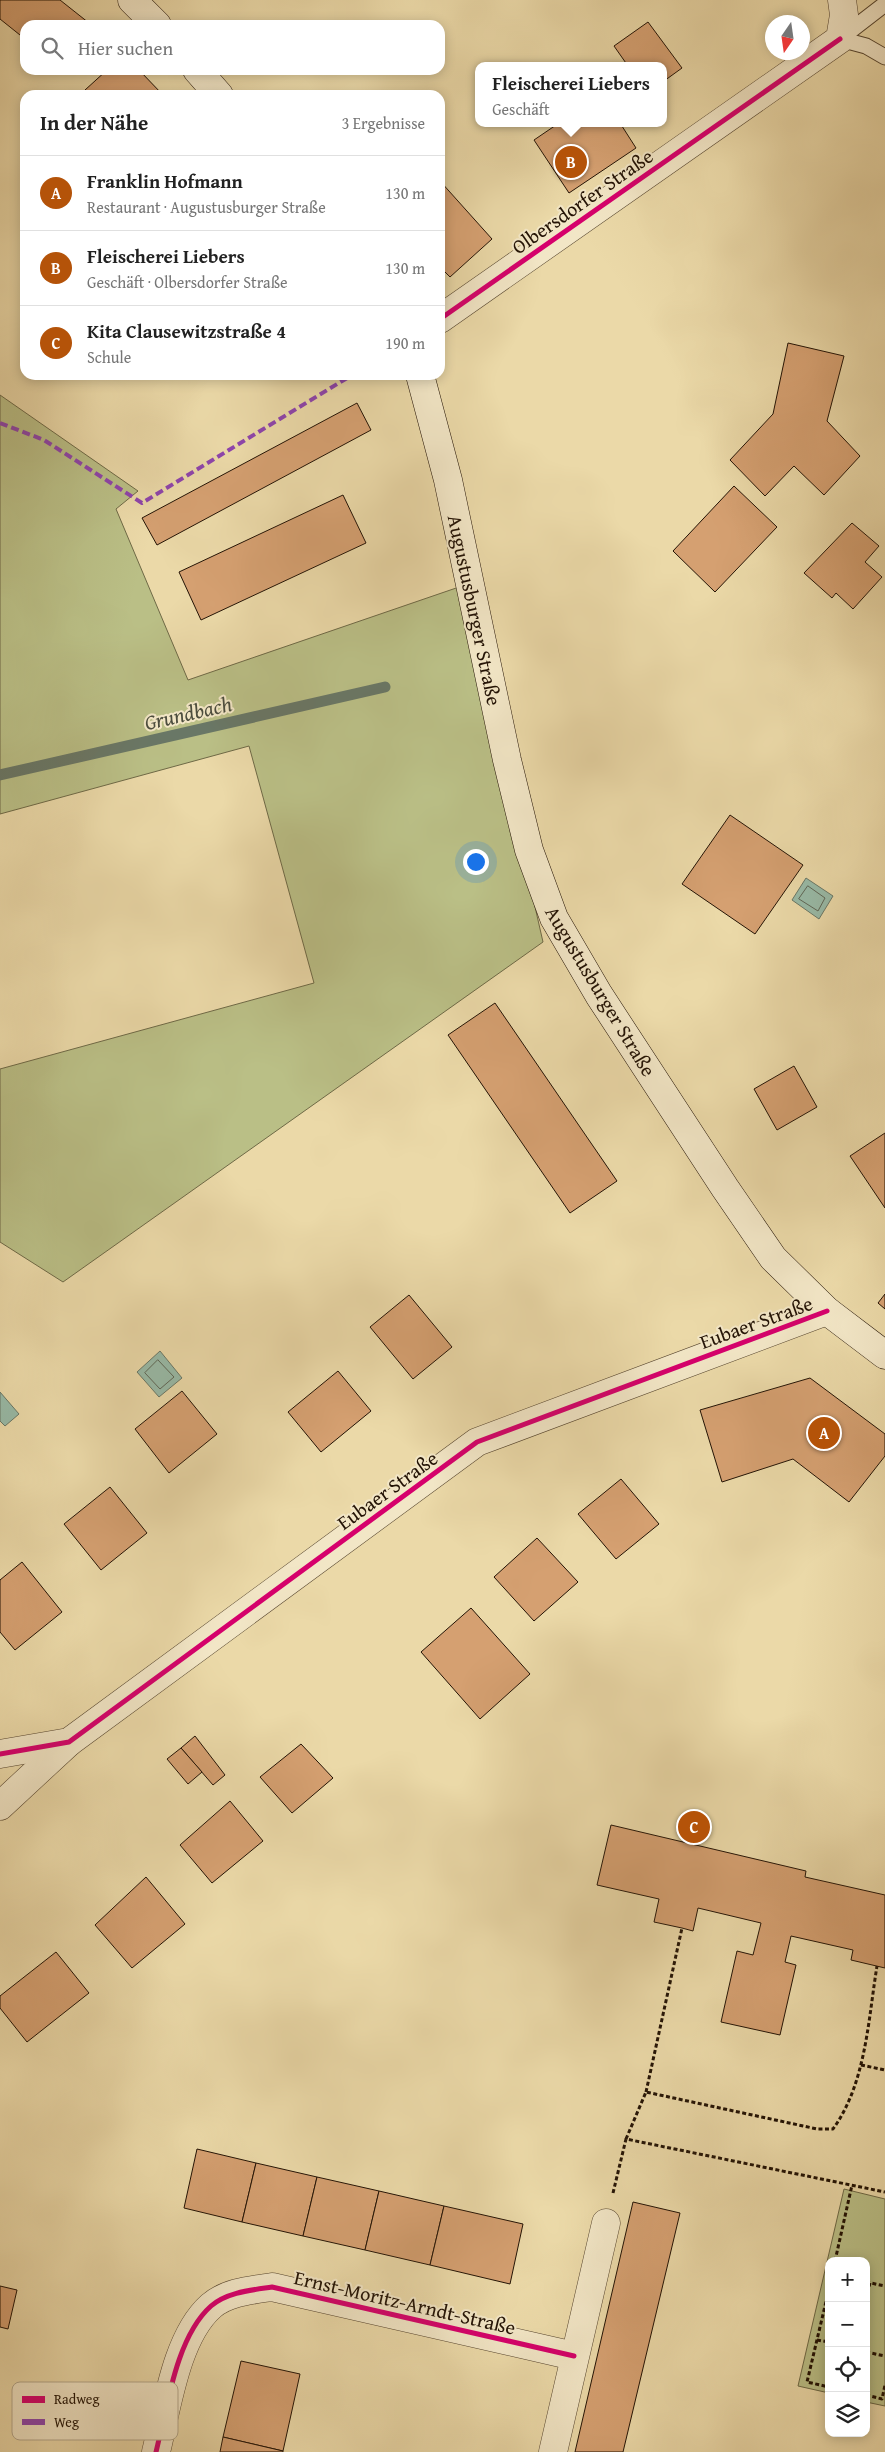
<!DOCTYPE html>
<html lang="de">
<meta charset="utf-8">
<style>
body{margin:0;font-family:"Gentium Book Plus",serif;background:#f2f2f2;color:#222}
.controls{position:absolute;right:15px;bottom:15px;display:grid;overflow:hidden;border-radius:10px;box-shadow:0 2px 12px #0003}
.controls button{width:45px;height:45px;display:grid;place-items:center;padding:0;border:0;border-bottom:1px solid #e0e0e0;background:#fff;color:#222;font:25px sans-serif}
.compass{position:absolute;left:765px;top:15px;width:45px;height:45px;border-radius:50%;background:#fff;box-shadow:0 2px 12px #0003;rotate:193deg}
.you{position:absolute;left:475px;top:861px;width:18px;height:18px;margin:-12px;border:4px solid #fff;border-radius:50%;background:#1a73e8;box-shadow:0 0 0 8px #1a73e833}
.badge{display:grid;place-items:center;width:32px;height:32px;border-radius:50%;background:#b45309;color:#fff;font-size:16px;font-weight:700}
.pin{position:absolute;translate:-50% -50%;border:2px solid #fff;box-shadow:0 1px 5px #0006}
.popup{position:absolute;left:475px;top:62px;width:192px;height:65px;box-sizing:border-box;display:grid;place-content:center;border-radius:10px;background:#fff;filter:drop-shadow(0 1px 4px #0005);font-size:16px;white-space:nowrap;color:#767676}
.popup b{font-size:19px;color:#222}
.popup::after{content:'';position:absolute;left:50%;top:100%;margin-left:-10px;border:10px solid transparent;border-top-color:#fff}
.list{margin:0;padding:0;list-style:none}
h2{display:flex;justify-content:space-between;align-items:center;height:65px;margin:0;padding:0 20px;font-size:21px}
h2 small{font-size:16px;font-weight:400;color:#767676}
.list li{display:grid;grid-template-columns:32px 1fr auto;gap:15px;align-items:center;box-sizing:border-box;height:75px;padding:0 20px;border-top:1px solid #e0e0e0}
.list b{display:block;font-size:19px;white-space:nowrap}
.list p{margin:0;font-size:16px;white-space:nowrap;color:#767676}
.list em{font-size:16px;font-style:normal;color:#767676}
.icon{flex:none;width:28px;height:28px;fill:none;stroke:currentColor;stroke-width:2;stroke-linecap:round;stroke-linejoin:round}
.map{position:relative;flex:none;width:885px;height:2452px;overflow:hidden}
.search{position:absolute;background:#fff;box-shadow:0 2px 12px #0003;left:20px;top:20px;width:425px;height:55px;display:flex;align-items:center;gap:12px;box-sizing:border-box;padding:0 18px;border-radius:15px;color:#767676;font-size:19px}
.panel{position:absolute;background:#fff;box-shadow:0 2px 12px #0003;left:20px;top:90px;width:425px;height:290px;border-radius:15px}
.map>svg:first-child{display:block}
.green{fill:#babf86;stroke:#6e6946}
.water{fill:#98baa7;stroke:#697766}
.lines{fill:none;stroke-linecap:round;stroke-linejoin:round}
.shore{stroke:#5e6656;stroke-width:1}
.stream{stroke:#697766;stroke-width:11}
.building{fill:#d5a071;stroke:#231305}
.service-casing{stroke:#55442e;stroke-width:17}
.minor-casing{stroke:#55442e;stroke-width:29}
.tertiary-casing{stroke:#55442e;stroke-width:29}
.secondary-casing{stroke:#231305;stroke-width:29}
.path{stroke:#231305;stroke-width:3;stroke-dasharray:4 2.5;stroke-linecap:butt}
.service{stroke:#f2e6c6;stroke-width:15}
.minor{stroke:#f2e6c6;stroke-width:28}
.tertiary{stroke:#f2e6c6;stroke-width:28}
.secondary{stroke:#f2e6c6;stroke-width:28}
.quiet{stroke:#8e44ad;stroke-width:4;stroke-dasharray:8 4;stroke-linecap:butt}
.cycleway-casing{stroke:#f2e6c6;stroke-width:8}
.cycleway{stroke:#d6006c;stroke-width:5}
.labels{text-anchor:middle;dominant-baseline:central;stroke-width:4;stroke-linejoin:round;paint-order:stroke}
.street-label{font-size:20px;fill:#231305;stroke:#f2e6c6}
.water-label{font-size:21px;font-style:italic;fill:#4c4d3e;stroke:#f2e6c6}
.key{fill:#f2e6c6;stroke:#b4a78c;stroke-width:1}
.key-label{font-size:14px;fill:#231305}
</style>
<div class="map">
<svg width="885" height="2452" viewBox="0 0 885 2452">
<rect width="100%" height="100%" fill="#ebd9a8"/>
<filter id="stains"><feTurbulence type="fractalNoise" baseFrequency=".004" numOctaves="4"/><feColorMatrix values="0 0 0 0 .2 0 0 0 0 .09 0 0 0 0 .02 0 0 0 .5 -.17"/></filter>
<radialGradient id="worn" r=".72"><stop offset=".6" stop-color="#630" stop-opacity="0"/><stop offset="1" stop-color="#630" stop-opacity=".3"/></radialGradient>
<!-- green -->
<g class="green">
<polygon points="0,395 138,491 116,509 188,680 462,586 543,942 63,1282 0,1242 0,1069 314,983 249,746 0,814"/>
<polygon points="844,2189 885,2199 885,2406 866,2402 866,2261 829,2261 829,2393 798,2386"/>
</g>
<!-- water -->
<g class="water">
<polygon points="806,878 833,896 819,919 792,900"/>
<polygon points="160,1351 182,1378 159,1397 137,1372"/>
<polygon points="0,1392 19,1414 5,1426 0,1421"/>
</g>
<g class="lines">
<!-- shore -->
<g class="shore">
<polygon points="808,886 825,898 818,911 799,899"/>
<polygon points="158,1360 174,1377 160,1389 145,1373"/>
</g>
<!-- stream -->
<polyline class="stream" points="0,775 385,687"/>
</g>
<!-- building -->
<g class="building">
<polygon points="0,0 60,0 89,23 87,25 25,25 25,39 0,19"/>
<polygon points="648,22 682,68 664,81 664,66 628,66 614,46"/>
<polygon points="107,70 139,70 163,95 90,95 85,90"/>
<polygon points="559,123 620,123 636,148 569,193 534,140"/>
<polygon points="440,181 492,239 450,277 440,267"/>
<polygon points="788,343 844,356 827,421 860,456 824,495 794,466 765,496 730,460 773,414"/>
<polygon points="357,403 371,430 157,545 142,518"/>
<polygon points="734,486 777,527 715,592 673,551"/>
<polygon points="343,495 366,543 201,620 179,572"/>
<polygon points="852,523 879,546 865,562 882,577 853,609 836,593 832,598 804,573"/>
<polygon points="730,815 803,865 755,934 682,884"/>
<polygon points="495,1003 617,1181 570,1213 448,1035"/>
<polygon points="794,1066 817,1107 777,1130 754,1089"/>
<polygon points="885,1133 885,1208 850,1156"/>
<polygon points="885,1294 885,1309 878,1303"/>
<polygon points="409,1295 452,1347 413,1379 370,1327"/>
<polygon points="338,1371 371,1411 321,1452 288,1412"/>
<polygon points="810,1378 885,1434 885,1456 849,1502 793,1459 722,1482 700,1410"/>
<polygon points="182,1391 217,1434 169,1473 135,1429"/>
<polygon points="621,1479 659,1524 616,1559 578,1514"/>
<polygon points="110,1487 147,1533 101,1570 64,1524"/>
<polygon points="537,1538 578,1582 534,1621 494,1577"/>
<polygon points="22,1562 62,1612 15,1650 0,1632 0,1580"/>
<polygon points="471,1608 530,1674 480,1719 421,1652"/>
<polygon points="195,1736 225,1775 213,1785 181,1748"/>
<polygon points="301,1744 333,1778 292,1813 260,1777"/>
<polygon points="181,1748 202,1772 188,1784 167,1759"/>
<polygon points="230,1801 263,1841 212,1883 180,1845"/>
<polygon points="611,1825 806,1871 805,1877 885,1895 885,1968 851,1960 853,1950 791,1936 785,1962 796,1965 780,2035 721,2022 737,1951 753,1955 761,1923 698,1908 693,1931 682,1928 654,1922 659,1899 597,1885"/>
<polygon points="146,1877 185,1924 132,1968 95,1925"/>
<polygon points="56,1952 89,1993 27,2042 0,2008 0,1996"/>
<polygon points="197,2149 256,2163 242,2222 184,2208"/>
<polygon points="256,2163 317,2177 303,2236 242,2222"/>
<polygon points="317,2177 379,2191 365,2250 303,2236"/>
<polygon points="379,2191 444,2206 430,2265 365,2250"/>
<polygon points="633,2202 680,2213 623,2452 575,2452"/>
<polygon points="444,2206 523,2224 510,2284 430,2265"/>
<polygon points="0,2286 17,2290 8,2329 0,2327"/>
<polygon points="241,2361 300,2374 283,2451 223,2437"/>
<polygon points="223,2437 283,2451 283,2452 220,2452"/>
</g>
<g class="lines">
<defs>
<g id="service">
<polyline points="841,38 885,4"/>
<polyline points="840,39 866,46 885,57"/>
</g>
<g id="minor">
<polyline points="0,1806 69,1742"/>
<path d="M156,2452C167,2408 176,2337 211,2306C227,2292 252,2290 272,2287L574,2356"/>
<polyline points="553,2452 606,2223"/>
</g>
<g id="tertiary">
<polyline points="440,319 840,39 844,15 842,0"/>
<polyline points="0,1754 69,1742 477,1442 827,1311"/>
</g>
<g id="secondary">
<polyline points="132,0 157,25"/>
<polyline points="197,70 219,95"/>
<polyline points="420,375 448,480 507,760 529,850 554,918 599,995 725,1188 773,1258 827,1311 885,1355"/>
</g>
</defs>
<!-- service casing -->
<use href="#service" class="service-casing"/>
<!-- minor casing -->
<use href="#minor" class="minor-casing"/>
<!-- tertiary casing -->
<use href="#tertiary" class="tertiary-casing"/>
<!-- secondary casing -->
<use href="#secondary" class="secondary-casing"/>
<!-- path -->
<g class="path">
<polyline points="861,2065 885,2070"/>
<polyline points="646,2092 682,1928"/>
<path d="M626,2139L646,2092L817,2129H833C866,2083 868,2021 877,1966"/>
<polyline points="613,2193 626,2139 885,2192"/>
<polyline points="835,2261 852,2185"/>
<polyline points="866,2282 885,2286"/>
<polyline points="829,2289 807,2382 829,2387"/>
<polyline points="866,2299 870,2283"/>
<polyline points="817,2340 829,2342"/>
<polyline points="866,2352 885,2356"/>
<polyline points="866,2395 882,2399 885,2385"/>
</g>
<!-- service -->
<use href="#service" class="service"/>
<!-- minor -->
<use href="#minor" class="minor"/>
<!-- tertiary -->
<use href="#tertiary" class="tertiary"/>
<!-- secondary -->
<use href="#secondary" class="secondary"/>
<!-- quiet -->
<polyline class="quiet" points="0,423 44,440 142,503 352,375"/>
<defs>
<g id="cycleway">
<polyline points="440,319 840,39"/>
<polyline points="0,1754 69,1742 477,1442 827,1311"/>
<path d="M156,2452C167,2408 176,2337 211,2306C227,2292 252,2290 272,2287L574,2356"/>
</g>
</defs>
<!-- cycleway casing -->
<use href="#cycleway" class="cycleway-casing"/>
<!-- cycleway -->
<use href="#cycleway" class="cycleway"/>
</g>
<g class="labels">
<!-- street labels -->
<g class="street-label">
<text transform="translate(582 201) rotate(-35)">Olbersdorfer Straße</text>
<text transform="translate(475 610) rotate(78)">Augustusburger Straße</text>
<text transform="translate(601 991) rotate(59)">Augustusburger Straße</text>
<text transform="translate(756 1322) rotate(-20)">Eubaer Straße</text>
<text transform="translate(387 1490) rotate(-36)">Eubaer Straße</text>
<text transform="translate(405 2302) rotate(13)">Ernst-Moritz-Arndt-Straße</text>
</g>
<!-- water labels -->
<g class="water-label">
<text transform="translate(188 713) rotate(-13)">Grundbach</text>
</g>
</g>
<!-- legend -->
<rect x="12" y="2382" width="166" height="58" rx="8" class="key"/>
<rect x="22" y="2396" width="23" height="7" fill="#d6006c"/>
<rect x="22" y="2419" width="23" height="6" fill="#8e44ad"/>
<g class="key-label">
<text x="54" y="2404">Radweg</text>
<text x="54" y="2427">Weg</text>
</g>
<rect width="100%" height="100%" filter="url(#stains)"/>
<rect width="100%" height="100%" fill="url(#worn)"/>
</svg>
<div class="controls">
<button>+</button>
<button>−</button>
<button><svg class="icon" aria-label="locate" viewBox="0 0 24 24"><circle cx="12" cy="12" r="6"/><path d="M12 2v4M12 18v4M2 12h4M18 12h4"/></svg></button>
<button><svg class="icon" aria-label="layers" viewBox="0 0 24 24"><path d="M12 4l9 5-9 5-9-5zM3 14l9 5 9-5"/></svg></button>
</div>
<svg class="compass" viewBox="-18 -18 36 36"><path d="M0-13l5 13h-10z" fill="#e53935"/><path d="M0 13l5-13h-10z" fill="#767676"/></svg>
<div class="you"></div>
<div class="pin badge" style="left:824px;top:1433px">A</div>
<div class="pin badge" style="left:571px;top:162px">B</div>
<div class="popup"><b>Fleischerei Liebers</b>Geschäft</div>
<div class="pin badge" style="left:694px;top:1827px">C</div>
<div class="search"><svg class="icon" aria-label="search" viewBox="0 0 24 24"><circle cx="10" cy="10" r="6"/><path d="M15 15l6 6"/></svg>Hier suchen</div>
<section class="panel">
<h2>In der Nähe<small>3 Ergebnisse</small></h2>
<ul class="list">
<li><span class="badge">A</span><div><b>Franklin Hofmann</b><p>Restaurant · Augustusburger Straße</p></div><em>130 m</em></li>
<li><span class="badge">B</span><div><b>Fleischerei Liebers</b><p>Geschäft · Olbersdorfer Straße</p></div><em>130 m</em></li>
<li><span class="badge">C</span><div><b>Kita Clausewitzstraße 4</b><p>Schule</p></div><em>190 m</em></li>
</ul>
</section>
</div>
